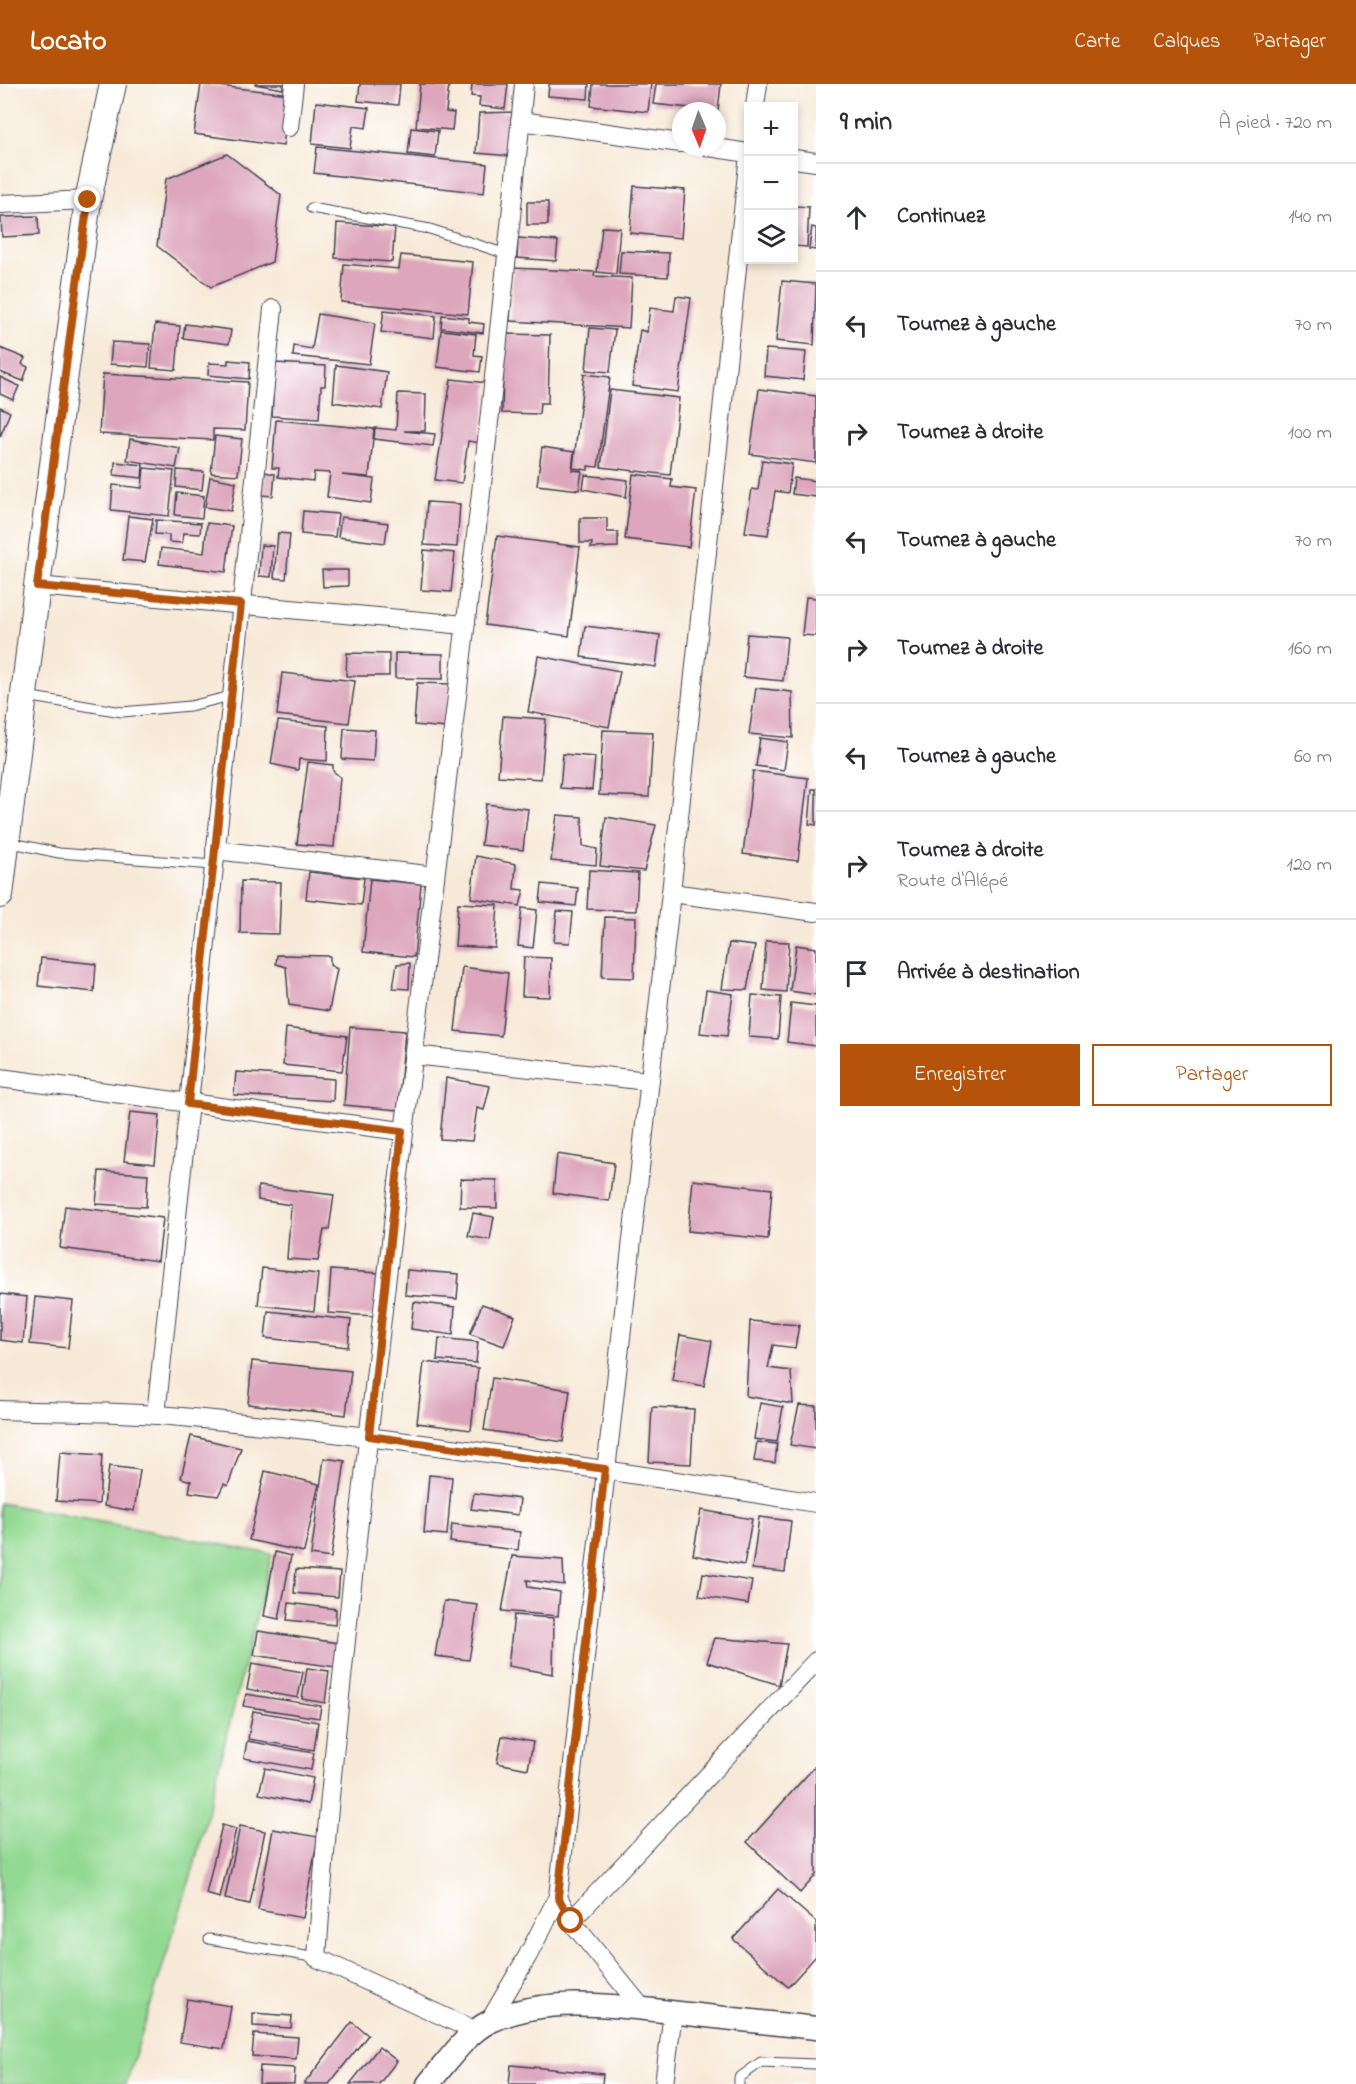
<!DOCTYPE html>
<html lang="fr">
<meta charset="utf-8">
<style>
body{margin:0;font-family:"Indie Flower",sans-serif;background:#f2f2f3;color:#2b2b33}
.controls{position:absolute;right:18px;top:18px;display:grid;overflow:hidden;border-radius:0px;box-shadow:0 3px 9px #0003}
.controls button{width:54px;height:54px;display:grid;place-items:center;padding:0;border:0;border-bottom:2px solid #e1e1e2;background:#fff;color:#2b2b33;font:30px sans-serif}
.compass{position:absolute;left:672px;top:18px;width:54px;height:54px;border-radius:50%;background:#fff;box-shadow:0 3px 9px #0003;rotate:178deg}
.stop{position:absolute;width:18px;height:18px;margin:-14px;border:4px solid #b45309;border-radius:50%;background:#fff}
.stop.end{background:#b45309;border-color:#fff;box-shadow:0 2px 6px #0008}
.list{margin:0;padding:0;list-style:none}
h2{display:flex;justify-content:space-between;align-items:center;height:78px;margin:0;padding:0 24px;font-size:26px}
h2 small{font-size:20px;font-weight:400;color:#7c7c81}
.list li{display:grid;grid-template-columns:39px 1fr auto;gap:18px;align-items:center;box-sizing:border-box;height:108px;padding:0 24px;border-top:2px solid #e1e1e2}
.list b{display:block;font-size:22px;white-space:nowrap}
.list p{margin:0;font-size:20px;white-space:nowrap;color:#7c7c81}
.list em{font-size:20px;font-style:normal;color:#7c7c81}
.actions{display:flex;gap:12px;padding:18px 24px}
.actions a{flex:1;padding:14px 0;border:2px solid #b45309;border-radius:0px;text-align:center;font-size:21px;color:#b45309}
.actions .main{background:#b45309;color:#fff}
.icon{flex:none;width:33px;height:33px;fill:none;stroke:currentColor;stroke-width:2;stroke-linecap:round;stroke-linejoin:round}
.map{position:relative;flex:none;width:816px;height:2000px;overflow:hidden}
header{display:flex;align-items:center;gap:36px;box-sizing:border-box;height:84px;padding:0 30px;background:#b45309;color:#fff}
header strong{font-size:28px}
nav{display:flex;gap:33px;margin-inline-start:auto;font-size:21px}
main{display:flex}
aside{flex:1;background:#fff}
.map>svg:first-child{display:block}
.green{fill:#93d993;stroke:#5a7e67;stroke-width:1.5}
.building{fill:#dda6bc}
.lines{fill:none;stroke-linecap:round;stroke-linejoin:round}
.service-casing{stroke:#424052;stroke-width:11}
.minor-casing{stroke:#424052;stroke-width:20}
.tertiary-casing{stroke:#424052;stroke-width:25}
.secondary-casing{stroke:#424052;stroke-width:28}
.service{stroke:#fff;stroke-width:9}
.minor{stroke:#fff;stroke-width:18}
.tertiary{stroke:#fff;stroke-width:22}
.secondary{stroke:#fff;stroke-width:26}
.route{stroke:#b45309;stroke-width:8}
</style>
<header>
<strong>Locato</strong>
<nav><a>Carte</a><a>Calques</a><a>Partager</a></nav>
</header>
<main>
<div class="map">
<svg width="816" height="2000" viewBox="0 0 816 2000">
<rect width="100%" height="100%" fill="#fff"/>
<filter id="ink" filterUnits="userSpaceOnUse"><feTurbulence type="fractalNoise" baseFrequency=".0167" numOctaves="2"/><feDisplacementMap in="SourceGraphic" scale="12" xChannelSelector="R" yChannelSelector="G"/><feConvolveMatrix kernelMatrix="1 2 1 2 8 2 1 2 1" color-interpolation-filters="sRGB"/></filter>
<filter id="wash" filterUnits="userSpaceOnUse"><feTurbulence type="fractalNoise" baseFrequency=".008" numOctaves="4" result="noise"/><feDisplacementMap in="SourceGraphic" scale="24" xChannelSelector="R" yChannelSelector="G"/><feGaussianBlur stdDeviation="1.35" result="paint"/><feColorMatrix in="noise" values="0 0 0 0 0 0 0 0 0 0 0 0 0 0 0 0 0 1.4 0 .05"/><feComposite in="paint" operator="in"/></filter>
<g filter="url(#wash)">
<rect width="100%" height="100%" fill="#f7e9d7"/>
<!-- green -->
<polygon class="green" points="0,1419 272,1470 194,1782 126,2000 0,2000"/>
<g id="blocks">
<!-- building -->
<g class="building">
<polygon points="201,0 290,10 283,62 194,50"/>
<polygon points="254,0 283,0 283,5"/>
<polygon points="360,0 400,0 398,21 358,17"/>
<polygon points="420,0 449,0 446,28 454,29 452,46 416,43"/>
<polygon points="472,0 508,0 505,25 479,22 480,13 471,12"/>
<polygon points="549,0 589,0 588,15 548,12"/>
<polygon points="593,0 651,0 648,28 591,22"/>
<polygon points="656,0 721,0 718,27 653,20"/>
<polygon points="316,18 369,24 366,44 353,42 350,64 312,60"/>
<polygon points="517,28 511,72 476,69 479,29"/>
<polygon points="411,44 438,47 435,73 408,70"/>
<polygon points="317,63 487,80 484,109 314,89"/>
<polygon points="227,70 281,111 272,178 211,203 157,162 166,95"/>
<polygon points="634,102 685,106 681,154 630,149"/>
<rect x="527" y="118" width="21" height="23"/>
<polygon points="794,122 809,123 807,163 794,162"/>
<polygon points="38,132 39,151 2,153 1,133"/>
<polygon points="337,139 395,143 392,178 335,174"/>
<polygon points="602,143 620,144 616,190 597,188"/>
<polygon points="812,143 816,144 816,166 809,165"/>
<polygon points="518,154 558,157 556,177 517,174"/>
<polygon points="621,167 669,169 668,193 619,190"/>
<polygon points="401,171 473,178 468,230 341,218 344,180 399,185"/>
<polygon points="513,184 595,188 594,192 632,194 629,244 510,237"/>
<polygon points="782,197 816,200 814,261 776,257"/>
<polygon points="676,212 691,214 678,308 632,302 640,246 647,248 650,224 674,227"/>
<polygon points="384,226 436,232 434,254 381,248"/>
<polygon points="318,230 375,239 369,280 293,272 294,262 312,265"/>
<polygon points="442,231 469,234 469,238 484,240 483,249 441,244"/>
<polygon points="155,240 180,242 176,286 151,284"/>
<polygon points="185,240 231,246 229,260 183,254"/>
<polygon points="590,244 615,246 610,288 586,286"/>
<polygon points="441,246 476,250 474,271 482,272 480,288 437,283"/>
<polygon points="504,250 550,251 548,319 540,319 539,330 502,329"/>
<polygon points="112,258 150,260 148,283 110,280"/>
<polygon points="0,264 25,274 22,280 28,283 23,297 0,288"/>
<polygon points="766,265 806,268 803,296 764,292"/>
<polygon points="228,276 250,278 249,295 208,291 209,279 228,280"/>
<polygon points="275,279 326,282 325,302 321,302 319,335 272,332"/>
<polygon points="336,281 387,288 382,325 333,318"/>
<polygon points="103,290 248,298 245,346 213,345 213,356 99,350"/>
<polygon points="584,290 610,293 598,383 588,382 588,386 573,384"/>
<polygon points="0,293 19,302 13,316 0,310"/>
<polygon points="451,295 488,299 481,359 468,357 462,399 435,396"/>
<polygon points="759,305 816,312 816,379 750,370"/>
<polygon points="610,306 679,314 670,391 601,383"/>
<polygon points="398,309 426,310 425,347 404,347 435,350 433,362 374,355 375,344 396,346"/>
<polygon points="0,323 10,328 0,353"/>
<polygon points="276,336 374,345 369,393 342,391 374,395 371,419 327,413 330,389 314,388 313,397 278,393 279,384 272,384"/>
<polygon points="215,352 242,355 238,391 211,389"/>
<polygon points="130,355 180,364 176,384 127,376"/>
<polygon points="542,363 574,368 572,386 582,387 579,406 537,401"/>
<polygon points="762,376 792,380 788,409 775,407 768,451 745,448 752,405 758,406"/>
<polygon points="115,378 143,381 142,394 114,391"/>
<polygon points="144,384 174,387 169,432 111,426 113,401 142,404"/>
<polygon points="177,386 204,388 202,406 176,403"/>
<polygon points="265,388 275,390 273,412 262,411"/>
<polygon points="633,390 672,395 671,403 696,406 689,463 625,455"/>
<polygon points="585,391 628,396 626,413 583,405"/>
<polygon points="210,393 236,398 231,427 205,423"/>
<polygon points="794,394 816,397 816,413 792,410"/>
<polygon points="177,409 204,412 202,434 175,431"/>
<polygon points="427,418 460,420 457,463 424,461"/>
<polygon points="303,427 338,430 335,453 301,450"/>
<polygon points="128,432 153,435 145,478 123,476"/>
<polygon points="341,433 388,439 385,459 338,453"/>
<polygon points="580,434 607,434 607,448 618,448 618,463 591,464 592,459 580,459"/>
<polygon points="156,436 201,439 200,450 183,449 182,459 169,458 169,451 155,450"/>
<polygon points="207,439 232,442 226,488 159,480 161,464 204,469"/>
<polygon points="278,449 290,450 286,495 274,494"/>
<polygon points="497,452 580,463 569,552 485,541"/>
<polygon points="261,461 273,462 271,493 259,492"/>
<polygon points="424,466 455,469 451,508 421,506"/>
<polygon points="322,486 348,486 348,502 323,503"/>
<polygon points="806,513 816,514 816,552 802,551"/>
<polygon points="585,542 660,551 656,583 581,573"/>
<polygon points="747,550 787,553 783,597 743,593"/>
<polygon points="347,569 389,570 389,592 346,592"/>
<polygon points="395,569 443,570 443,595 395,594"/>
<polygon points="538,572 620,587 609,643 528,628"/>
<polygon points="282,589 355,597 349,639 277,631"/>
<polygon points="417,599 451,600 447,644 414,641"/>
<polygon points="756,604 792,608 793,654 749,650"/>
<polygon points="503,632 546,635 541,695 498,692"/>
<polygon points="278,637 328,642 327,677 299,675 298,686 271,680"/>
<polygon points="344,644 375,646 373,677 342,675"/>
<polygon points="603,646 653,648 649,713 599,711"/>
<polygon points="760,654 788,658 784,686 756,682"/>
<polygon points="563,670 595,673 592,706 560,704"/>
<polygon points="308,678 333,681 333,687 340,693 334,763 297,760"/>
<polygon points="753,687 808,694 798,777 743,770"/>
<polygon points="812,705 816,705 816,741 809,740"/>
<polygon points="486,720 528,725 523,766 481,761"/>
<polygon points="557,731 582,733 583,762 597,765 596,781 551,777"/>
<polygon points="606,733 656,741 644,787 600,782"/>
<polygon points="476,772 516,780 514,805 524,806 520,822 471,814"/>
<polygon points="589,786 638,789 636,827 587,825"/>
<polygon points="309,788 364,794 361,821 306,815"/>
<polygon points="370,795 421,800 414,873 363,868"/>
<polygon points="241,797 281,798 279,850 240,849"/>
<polygon points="542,800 578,804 576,822 540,818"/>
<polygon points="458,819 498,821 495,864 455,862"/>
<polygon points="522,824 537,826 533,864 518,862"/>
<polygon points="557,827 573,828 570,859 554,858"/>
<polygon points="605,833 636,834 634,894 602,893"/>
<polygon points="766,857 789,858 786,908 763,906"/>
<polygon points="729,859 755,862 747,906 722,905"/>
<polygon points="796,861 816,864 816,911 790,907"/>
<polygon points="277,871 330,872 330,881 337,885 329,927 289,921 286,883 276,880"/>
<polygon points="524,873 551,874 550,913 522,912"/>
<polygon points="41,874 96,880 94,908 38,902"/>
<polygon points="410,879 409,905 393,904 397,880"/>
<polygon points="462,883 508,889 501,952 455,947"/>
<polygon points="706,906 733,910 727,952 700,949"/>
<polygon points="752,911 781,913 778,955 749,953"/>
<polygon points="791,919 816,922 816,962 787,958"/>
<polygon points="350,943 405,947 398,1026 344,1021"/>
<polygon points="286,944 347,952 342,987 283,981"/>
<polygon points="236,988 334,995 333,1017 234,1011"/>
<polygon points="446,994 490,1002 484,1026 477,1024 472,1057 440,1055"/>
<polygon points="130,1028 160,1031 155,1080 124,1077"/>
<polygon points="557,1070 614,1079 609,1117 553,1109"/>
<polygon points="99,1087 148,1090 146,1123 96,1120"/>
<polygon points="461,1095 497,1096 497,1124 460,1123"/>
<polygon points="693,1096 772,1105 768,1155 688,1147"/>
<polygon points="258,1102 334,1111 329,1146 324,1146 318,1177 287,1175 291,1121 258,1116"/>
<polygon points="65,1122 163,1134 158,1177 60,1164"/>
<polygon points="473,1129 494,1133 490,1156 468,1152"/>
<polygon points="262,1184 318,1190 314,1227 258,1221"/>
<polygon points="331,1186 378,1189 374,1232 328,1229"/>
<polygon points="407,1186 459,1190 457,1215 405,1211"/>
<polygon points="0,1210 27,1213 23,1259 0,1256"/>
<polygon points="35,1213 73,1217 68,1264 30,1260"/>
<polygon points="414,1218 455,1223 453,1251 411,1245"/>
<polygon points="482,1220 515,1232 504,1262 470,1250"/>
<polygon points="268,1227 351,1236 348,1263 265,1254"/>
<polygon points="750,1237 799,1241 795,1264 773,1261 768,1284 791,1287 793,1320 746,1312"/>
<polygon points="680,1251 712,1257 704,1302 672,1296"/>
<polygon points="439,1254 478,1258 476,1279 437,1276"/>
<polygon points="252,1277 351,1287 346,1331 248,1320"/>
<polygon points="424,1278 478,1284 471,1346 417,1339"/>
<polygon points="492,1294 570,1306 563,1358 484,1346"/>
<polygon points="760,1319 783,1323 777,1358 754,1355"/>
<polygon points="799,1321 816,1322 816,1365 790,1361"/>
<polygon points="652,1323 694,1325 691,1380 649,1378"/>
<polygon points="191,1352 241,1364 228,1402 224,1400 218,1412 189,1408 191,1397 181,1394"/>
<polygon points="757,1358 777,1360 775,1379 754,1377"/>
<polygon points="60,1368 102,1371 99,1420 56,1417"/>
<polygon points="324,1374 345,1377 331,1474 311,1471"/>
<polygon points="109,1382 140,1386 134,1427 104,1422"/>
<polygon points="265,1387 319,1400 304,1468 249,1456"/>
<polygon points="429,1391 452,1393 447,1451 424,1449"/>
<polygon points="474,1409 520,1415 518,1431 471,1425"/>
<polygon points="701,1426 752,1435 744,1481 693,1471"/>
<polygon points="759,1433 791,1437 785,1488 752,1485"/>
<polygon points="452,1440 520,1448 518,1466 450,1458"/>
<polygon points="275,1468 291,1472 279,1535 264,1532"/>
<polygon points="512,1472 563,1476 564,1501 527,1496 528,1503 560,1508 558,1532 502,1527"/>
<polygon points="296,1485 340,1488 338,1513 294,1509"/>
<polygon points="703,1489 752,1497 748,1520 699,1512"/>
<polygon points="444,1517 478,1521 469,1576 435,1572"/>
<polygon points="289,1519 336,1525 335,1541 287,1536"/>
<polygon points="514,1531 554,1534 553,1590 508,1582"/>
<polygon points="258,1547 338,1559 335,1583 254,1571"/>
<polygon points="715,1554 787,1560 779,1601 707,1578"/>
<polygon points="252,1579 303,1588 298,1614 247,1605"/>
<polygon points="307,1584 329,1587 325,1619 302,1615"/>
<polygon points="246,1610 321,1622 319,1634 243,1622"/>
<polygon points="253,1627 318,1638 314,1666 248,1655"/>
<polygon points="502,1652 533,1658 528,1685 497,1679"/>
<polygon points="247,1657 314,1669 311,1686 244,1674"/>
<polygon points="816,1681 816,1791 800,1809 747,1758"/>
<polygon points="265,1684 313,1694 308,1720 259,1710"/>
<polygon points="222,1741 236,1745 220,1814 206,1810"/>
<polygon points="240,1742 265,1747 250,1820 225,1815"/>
<polygon points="273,1745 318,1753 303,1834 258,1826"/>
<polygon points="778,1805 816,1838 816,1872 788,1903 733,1855"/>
<polygon points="187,1915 231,1922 224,1965 180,1958"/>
<polygon points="253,1929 292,1932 291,1944 253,1942"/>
<polygon points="352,1938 368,1951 329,2000 304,2000"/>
<polygon points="254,1950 298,1953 296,1975 252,1972"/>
<polygon points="379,1963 397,1977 379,2000 350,2000"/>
<polygon points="511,1981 603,1990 602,2000 509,2000"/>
<polygon points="260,1982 295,1984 294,2000 259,2000"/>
</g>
</g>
</g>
<g filter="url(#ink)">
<use href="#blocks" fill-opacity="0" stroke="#424052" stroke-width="1.5"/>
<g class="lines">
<defs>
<g id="service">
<polyline points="311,124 430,145 506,170"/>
<polyline points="26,612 122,628 190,622 231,612"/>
<polyline points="8,758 59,769 213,781"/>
<polyline points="209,1855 317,1874"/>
<polyline points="739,2000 739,1994 761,1978 816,1980"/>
</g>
<g id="minor">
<polyline points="755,22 758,0"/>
<polyline points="520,37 681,59"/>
<polyline points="289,43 294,0"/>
<polyline points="709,63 748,69"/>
<polyline points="794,75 816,78"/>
<polyline points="0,120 88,116"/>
<polyline points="37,502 465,541"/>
<polyline points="215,766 435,792"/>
<polyline points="671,809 816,828"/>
<polyline points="414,971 648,997"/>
<polyline points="0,994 402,1047"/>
<path d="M0,1326C53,1328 106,1327 159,1331C379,1350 598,1384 816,1419"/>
<polyline points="156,1331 273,225"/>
<polyline points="571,1837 816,1577"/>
<polyline points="642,1924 571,1837 558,1813 671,809 748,80"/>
<polyline points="489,1938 527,1873 558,1813"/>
<path d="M475,1947L317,1874C328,1706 348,1540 366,1374C417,916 481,459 524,0"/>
<polyline points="664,2000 673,1928"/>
</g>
<path id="tertiary" d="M428,2000C446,1980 465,1950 489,1938C549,1909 625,1923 688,1930C731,1935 773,1939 816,1944"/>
<polyline id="secondary" points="0,811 37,502 88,116 113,0"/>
</defs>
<!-- service casing -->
<use href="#service" class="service-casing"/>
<!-- minor casing -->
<use href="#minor" class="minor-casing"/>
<!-- tertiary casing -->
<use href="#tertiary" class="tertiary-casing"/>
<!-- secondary casing -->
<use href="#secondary" class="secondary-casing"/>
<!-- service -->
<use href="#service" class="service"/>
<!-- minor -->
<use href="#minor" class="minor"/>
<!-- tertiary -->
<use href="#tertiary" class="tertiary"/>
<!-- secondary -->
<use href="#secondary" class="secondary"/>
</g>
</g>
<g class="lines" filter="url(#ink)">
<!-- route -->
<polyline class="route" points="88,116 37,502 241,520 188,1020 402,1047 369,1352 605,1385 558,1813 571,1837"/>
</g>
</svg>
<div class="controls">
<button>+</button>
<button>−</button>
<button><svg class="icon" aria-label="layers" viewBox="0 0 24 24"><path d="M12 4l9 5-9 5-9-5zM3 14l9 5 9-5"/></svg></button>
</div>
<svg class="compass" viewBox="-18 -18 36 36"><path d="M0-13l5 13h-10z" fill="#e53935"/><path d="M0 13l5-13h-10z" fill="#7c7c81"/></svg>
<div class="stop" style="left:571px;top:1837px"></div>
<div class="stop end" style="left:88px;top:116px"></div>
</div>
<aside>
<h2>9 min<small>À pied · 720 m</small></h2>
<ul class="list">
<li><svg class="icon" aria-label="ahead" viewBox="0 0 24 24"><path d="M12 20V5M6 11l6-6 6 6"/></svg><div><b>Continuez</b></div><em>140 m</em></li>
<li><svg class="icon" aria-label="left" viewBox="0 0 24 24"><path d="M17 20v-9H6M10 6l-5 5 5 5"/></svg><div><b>Tournez à gauche</b></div><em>70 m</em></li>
<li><svg class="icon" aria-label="right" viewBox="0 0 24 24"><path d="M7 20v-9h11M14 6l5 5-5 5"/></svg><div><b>Tournez à droite</b></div><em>100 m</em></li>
<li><svg class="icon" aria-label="left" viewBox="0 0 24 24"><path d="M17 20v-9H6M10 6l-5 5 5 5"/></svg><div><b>Tournez à gauche</b></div><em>70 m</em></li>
<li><svg class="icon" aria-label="right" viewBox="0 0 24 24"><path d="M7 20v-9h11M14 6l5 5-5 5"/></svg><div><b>Tournez à droite</b></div><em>160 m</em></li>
<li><svg class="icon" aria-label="left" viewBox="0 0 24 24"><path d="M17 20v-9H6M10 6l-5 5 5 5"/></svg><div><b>Tournez à gauche</b></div><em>60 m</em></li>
<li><svg class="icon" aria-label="right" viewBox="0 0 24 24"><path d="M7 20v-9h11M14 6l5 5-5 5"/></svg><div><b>Tournez à droite</b><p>Route d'Alépé</p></div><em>120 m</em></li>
<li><svg class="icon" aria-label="arrive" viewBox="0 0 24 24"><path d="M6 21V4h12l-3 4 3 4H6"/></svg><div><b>Arrivée à destination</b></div></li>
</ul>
<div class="actions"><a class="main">Enregistrer</a><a>Partager</a></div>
</aside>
</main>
